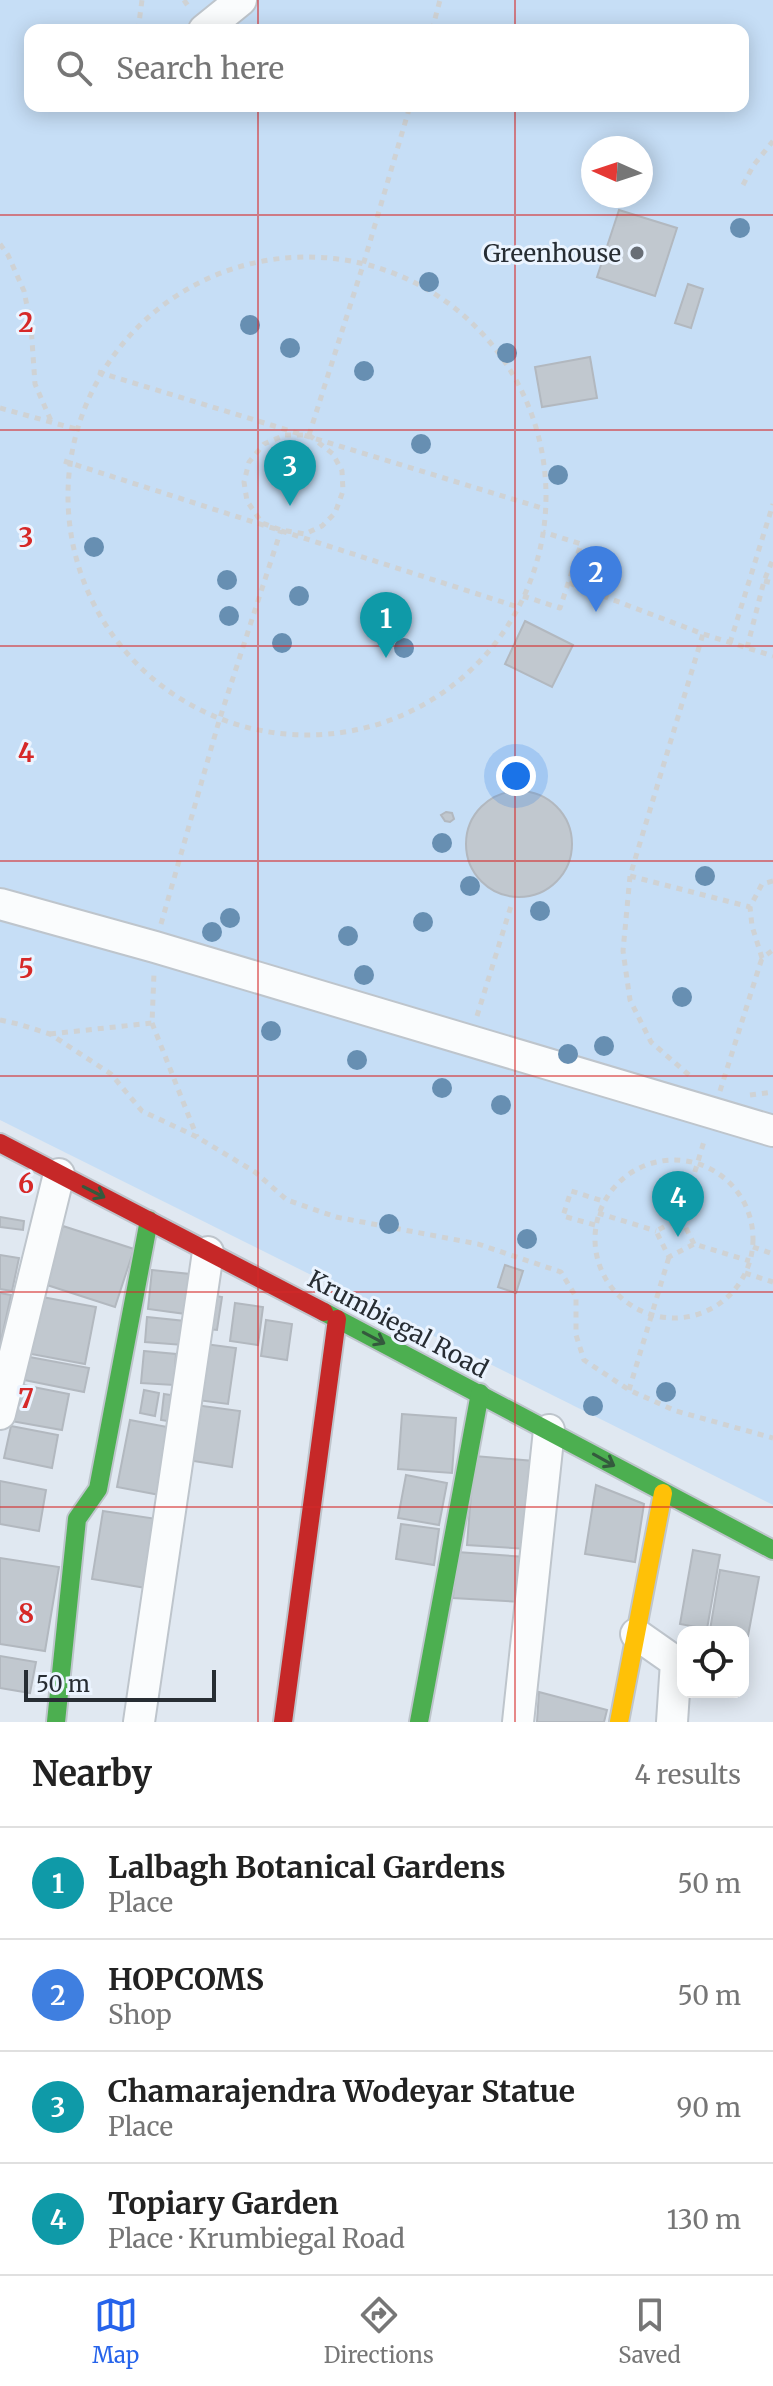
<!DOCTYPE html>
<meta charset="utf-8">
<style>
body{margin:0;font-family:Merriweather,serif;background:#f2f2f2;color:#222}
.controls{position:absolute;right:24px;bottom:24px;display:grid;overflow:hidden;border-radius:16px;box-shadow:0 4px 20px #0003}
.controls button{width:72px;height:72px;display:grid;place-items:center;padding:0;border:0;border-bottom:2px solid #e0e0e0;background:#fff;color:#222;font:40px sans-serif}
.compass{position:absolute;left:581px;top:136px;width:72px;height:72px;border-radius:50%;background:#fff;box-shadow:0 4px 20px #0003;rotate:273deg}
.scale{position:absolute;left:24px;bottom:20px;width:192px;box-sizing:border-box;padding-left:8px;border:4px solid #272d33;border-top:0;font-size:22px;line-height:28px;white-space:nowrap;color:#272d33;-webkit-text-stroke:6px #ebf4ff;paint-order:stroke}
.you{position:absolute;left:516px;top:776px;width:28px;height:28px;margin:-20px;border:6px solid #fff;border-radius:50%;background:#1a73e8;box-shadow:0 0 0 12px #1a73e833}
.badge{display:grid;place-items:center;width:52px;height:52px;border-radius:50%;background:#2563eb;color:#fff;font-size:26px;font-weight:700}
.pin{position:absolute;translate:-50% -66px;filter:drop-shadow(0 2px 4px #0008)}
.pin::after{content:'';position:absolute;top:42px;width:28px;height:24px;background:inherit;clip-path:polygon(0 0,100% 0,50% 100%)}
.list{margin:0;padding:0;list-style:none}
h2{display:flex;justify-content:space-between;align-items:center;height:104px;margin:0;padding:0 32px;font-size:34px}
h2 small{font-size:26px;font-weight:400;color:#767676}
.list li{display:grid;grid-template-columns:52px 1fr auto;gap:24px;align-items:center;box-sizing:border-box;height:112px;padding:0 32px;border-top:2px solid #e0e0e0}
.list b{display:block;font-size:30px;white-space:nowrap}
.list p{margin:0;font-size:26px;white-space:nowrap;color:#767676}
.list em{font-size:26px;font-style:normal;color:#767676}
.icon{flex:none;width:44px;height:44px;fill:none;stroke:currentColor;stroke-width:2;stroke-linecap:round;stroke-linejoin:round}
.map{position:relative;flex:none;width:773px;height:1722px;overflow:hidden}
.search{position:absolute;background:#fff;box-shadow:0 4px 20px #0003;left:24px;right:24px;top:24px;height:88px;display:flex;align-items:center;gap:20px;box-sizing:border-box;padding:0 28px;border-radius:16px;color:#767676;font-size:30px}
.sheet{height:552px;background:#fff}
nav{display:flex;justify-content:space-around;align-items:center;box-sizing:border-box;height:112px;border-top:2px solid #e0e0e0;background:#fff;font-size:22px;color:#767676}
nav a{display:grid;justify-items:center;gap:4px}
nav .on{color:#2563eb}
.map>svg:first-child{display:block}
.green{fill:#c6def6;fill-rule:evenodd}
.building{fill:#c1c8cf;stroke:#b2b8bf;stroke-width:2}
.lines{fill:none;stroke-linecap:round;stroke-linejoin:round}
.street-casing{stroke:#bec5cc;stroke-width:34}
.fast-casing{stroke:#bec5cc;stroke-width:22}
.slow-casing{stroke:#bec5cc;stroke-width:22}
.jam-casing{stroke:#bec5cc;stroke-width:22}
.path{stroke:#cfd2d4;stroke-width:5;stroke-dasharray:6 6;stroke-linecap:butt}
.street{stroke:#fafcfd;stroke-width:30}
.fast{stroke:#4caf50;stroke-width:18}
.slow{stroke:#ffc107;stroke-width:18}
.jam{stroke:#c62828;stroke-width:18}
.tree{fill:#678fb2}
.oneway{stroke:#345a3d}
.grid{fill:none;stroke:#d62828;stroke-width:2;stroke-opacity:0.55}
.poi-dot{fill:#686e76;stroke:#ebf4ff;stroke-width:3}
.labels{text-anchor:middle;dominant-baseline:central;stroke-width:6;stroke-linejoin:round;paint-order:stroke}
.poi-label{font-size:24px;fill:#272d33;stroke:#ebf4ff;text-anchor:end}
.street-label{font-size:24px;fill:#272d33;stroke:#ebf4ff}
.grid-label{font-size:26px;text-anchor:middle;font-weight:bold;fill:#d62828;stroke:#ebf4ff;stroke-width:6;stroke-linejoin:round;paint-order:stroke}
</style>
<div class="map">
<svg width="773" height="1722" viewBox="0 0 773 1722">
<rect width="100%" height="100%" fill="#e0e8f1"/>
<!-- green -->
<path class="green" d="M0,0H773V1505L0,1120ZM30,30H743V106H30ZM593,148H641V196H593Z"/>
<!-- building -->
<g class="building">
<polygon points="619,210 677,228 655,296 597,277"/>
<polygon points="688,284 703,289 691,328 675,323"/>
<polygon points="590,357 597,398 542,407 535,367"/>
<polygon points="525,621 573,645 552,687 505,664"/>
<circle cx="519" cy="844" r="53"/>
<polygon points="446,812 452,813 454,819 450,822 445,821 441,815"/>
<polygon points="0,1217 24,1221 23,1230 0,1227"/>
<polygon points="63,1226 134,1249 115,1307 44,1284"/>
<polygon points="0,1255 19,1258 12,1291 0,1289"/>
<polygon points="505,1265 523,1271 516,1293 498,1287"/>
<polygon points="152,1270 190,1274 186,1314 148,1309"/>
<polygon points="0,1293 11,1295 0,1346"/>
<polygon points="204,1294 222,1297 217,1330 199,1328"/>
<polygon points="37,1296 96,1307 85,1364 26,1353"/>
<polygon points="235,1303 263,1307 258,1345 230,1341"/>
<polygon points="147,1317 185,1321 183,1345 145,1342"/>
<polygon points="266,1320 292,1324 287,1360 261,1356"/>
<polygon points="205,1344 236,1348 228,1404 197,1400"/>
<polygon points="144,1351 176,1354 174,1385 141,1383"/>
<polygon points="24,1356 89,1368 84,1392 19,1379"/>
<polygon points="18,1384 69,1394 62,1430 11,1421"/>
<polygon points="144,1390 159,1393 155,1416 140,1413"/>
<polygon points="164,1394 178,1396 174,1422 161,1420"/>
<polygon points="195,1405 240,1411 232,1467 187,1460"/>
<polygon points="402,1414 456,1418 452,1473 398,1469"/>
<polygon points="130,1420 178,1429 165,1496 117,1487"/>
<polygon points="11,1426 58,1435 52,1468 4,1458"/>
<polygon points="474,1456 534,1461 527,1549 467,1545"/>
<polygon points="406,1475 447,1483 439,1525 398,1518"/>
<polygon points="0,1481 46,1490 39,1531 0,1524"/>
<polygon points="596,1485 644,1504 635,1562 585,1554"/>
<polygon points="103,1511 157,1519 146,1588 92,1579"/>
<polygon points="401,1524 439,1529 434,1565 396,1559"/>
<polygon points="693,1550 720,1555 707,1629 680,1624"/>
<polygon points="457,1552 526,1557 522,1602 453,1598"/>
<polygon points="0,1558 59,1567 45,1651 0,1644"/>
<polygon points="720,1570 759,1577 748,1636 743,1636 743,1632 710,1630"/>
<polygon points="0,1656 36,1662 30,1693 0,1688"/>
<polygon points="539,1692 607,1710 604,1722 537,1722"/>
</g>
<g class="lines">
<defs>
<g id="street">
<polyline points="204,30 241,0"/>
<polyline points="0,904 155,947 773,1131"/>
<polyline points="0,1414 59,1174"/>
<polyline points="636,1634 676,1662 672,1722"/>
<polyline points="139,1722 208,1252"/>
<polyline points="518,1722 549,1430"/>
</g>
<g id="fast">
<polyline points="324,1312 773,1550"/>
<polyline points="56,1722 77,1519 98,1489 149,1220"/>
<polyline points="419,1722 480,1393"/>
</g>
<polyline id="slow" points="619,1722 663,1493"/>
<g id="jam">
<polyline points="0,1143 324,1312"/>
<polyline points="283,1722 337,1319"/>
</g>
</defs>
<!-- street casing -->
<use href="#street" class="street-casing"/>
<!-- fast casing -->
<use href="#fast" class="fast-casing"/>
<!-- slow casing -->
<use href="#slow" class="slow-casing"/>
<!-- jam casing -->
<use href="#jam" class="jam-casing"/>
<!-- path -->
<g class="path">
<polyline points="184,0 190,9"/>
<polyline points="138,30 142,0"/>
<polyline points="432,30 440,0"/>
<polyline points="743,185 753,166 773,141"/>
<polyline points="0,244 8,255 24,291 31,326 35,384 52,423"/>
<circle cx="307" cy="496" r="239"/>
<polyline points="98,372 545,509"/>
<polyline points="0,408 76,429"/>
<polygon points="285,435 309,435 333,454 342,471 343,491 335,513 322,526 305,534 281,530 262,523 247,501 244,482 249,462 264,444"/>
<polyline points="309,435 364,262 410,106"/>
<polyline points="64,461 518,607"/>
<polyline points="764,581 773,583"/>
<polyline points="569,583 703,634 773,656"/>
<polyline points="523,596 560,608 581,544 543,532"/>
<polyline points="730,643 773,504"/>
<polyline points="747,648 764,581 773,559"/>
<polyline points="630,876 750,907"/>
<polyline points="773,881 762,884 750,907 752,926 762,958 773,950"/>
<polyline points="161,924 219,721 281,530"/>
<polyline points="477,1016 511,906"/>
<polyline points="0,1020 18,1024 50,1034 111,1074 142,1111 197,1137 255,1172 287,1200 336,1217 478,1244 561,1272 576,1297 576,1335 584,1360 629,1390 676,1411 773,1438"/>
<polyline points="152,1023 197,1137"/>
<polyline points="50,1034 152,1023 154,973"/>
<polyline points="689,1075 651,1042 630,1000 623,951 630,876 703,634"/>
<polyline points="720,1091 762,958"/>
<polyline points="750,1095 773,1092"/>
<circle cx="674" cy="1239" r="79"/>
<polyline points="598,1213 656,1231"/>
<polyline points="681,1218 705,1138"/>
<polyline points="595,1225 563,1216 571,1191 603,1201"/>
<polyline points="694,1244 681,1218 656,1231 669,1257 694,1244 750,1261"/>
<polyline points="753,1247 773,1254"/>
<polyline points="745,1273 773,1282"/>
<polyline points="629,1390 669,1257"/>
</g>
<!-- street -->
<use href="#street" class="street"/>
<!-- fast -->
<use href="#fast" class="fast"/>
<!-- slow -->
<use href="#slow" class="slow"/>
<!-- jam -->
<use href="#jam" class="jam"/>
</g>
<!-- trees -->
<g class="tree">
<circle cx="740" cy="228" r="10"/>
<circle cx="429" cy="282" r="10"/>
<circle cx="250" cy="325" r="10"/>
<circle cx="290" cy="348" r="10"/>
<circle cx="507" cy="353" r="10"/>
<circle cx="364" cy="371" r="10"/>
<circle cx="421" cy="444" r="10"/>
<circle cx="558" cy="475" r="10"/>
<circle cx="94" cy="547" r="10"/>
<circle cx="227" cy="580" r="10"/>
<circle cx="299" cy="596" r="10"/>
<circle cx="229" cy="616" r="10"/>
<circle cx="282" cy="643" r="10"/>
<circle cx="404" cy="648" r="10"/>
<circle cx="516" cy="785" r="10"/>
<circle cx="442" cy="843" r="10"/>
<circle cx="705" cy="876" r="10"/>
<circle cx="470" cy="886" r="10"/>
<circle cx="540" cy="911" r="10"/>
<circle cx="230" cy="918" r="10"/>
<circle cx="423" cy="922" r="10"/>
<circle cx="212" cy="932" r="10"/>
<circle cx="348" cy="936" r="10"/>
<circle cx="364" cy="975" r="10"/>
<circle cx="682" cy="997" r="10"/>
<circle cx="271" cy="1031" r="10"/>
<circle cx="604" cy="1046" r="10"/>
<circle cx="568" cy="1054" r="10"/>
<circle cx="357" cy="1060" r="10"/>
<circle cx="442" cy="1088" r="10"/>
<circle cx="501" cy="1105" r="10"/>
<circle cx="389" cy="1224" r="10"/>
<circle cx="527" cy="1239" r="10"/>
<circle cx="666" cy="1392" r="10"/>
<circle cx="593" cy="1406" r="10"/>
</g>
<!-- one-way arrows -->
<defs><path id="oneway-shaft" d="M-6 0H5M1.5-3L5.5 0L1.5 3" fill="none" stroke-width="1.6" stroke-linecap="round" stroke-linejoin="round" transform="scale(2)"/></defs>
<g class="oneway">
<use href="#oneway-shaft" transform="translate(94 1192) rotate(27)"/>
<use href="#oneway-shaft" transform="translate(374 1338) rotate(28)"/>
<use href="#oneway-shaft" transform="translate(604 1460) rotate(29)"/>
</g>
<!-- grid -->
<path class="grid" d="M258,0V30M515,0V30M258,106V1722M515,106V1722M0,215H773M0,430H773M0,646H773M0,861H773M0,1076H773M0,1292H773M0,1507H773"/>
<!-- markers -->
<circle class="poi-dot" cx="637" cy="253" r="8"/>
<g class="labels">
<!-- poi labels -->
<g class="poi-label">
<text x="621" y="253">Greenhouse</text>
</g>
<!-- street labels -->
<g class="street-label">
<text transform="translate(398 1324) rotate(28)">Krumbiegal Road</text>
</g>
</g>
<g class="grid-label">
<text x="26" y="332">2</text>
<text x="26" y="547">3</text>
<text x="26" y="762">4</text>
<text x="26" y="978">5</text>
<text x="26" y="1193">6</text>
<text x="26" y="1408">7</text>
<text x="26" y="1623">8</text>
</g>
</svg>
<div class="controls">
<button><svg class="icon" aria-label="locate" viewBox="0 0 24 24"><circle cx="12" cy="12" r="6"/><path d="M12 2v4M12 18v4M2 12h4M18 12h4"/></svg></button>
</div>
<svg class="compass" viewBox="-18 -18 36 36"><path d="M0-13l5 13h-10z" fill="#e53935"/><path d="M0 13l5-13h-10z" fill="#767676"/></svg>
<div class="scale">50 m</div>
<div class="you"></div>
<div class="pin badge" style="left:386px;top:658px;background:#0f9aa8">1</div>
<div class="pin badge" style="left:596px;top:612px;background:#3f7fe0">2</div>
<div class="pin badge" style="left:290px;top:506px;background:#0f9aa8">3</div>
<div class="pin badge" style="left:678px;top:1237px;background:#0f9aa8">4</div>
<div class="search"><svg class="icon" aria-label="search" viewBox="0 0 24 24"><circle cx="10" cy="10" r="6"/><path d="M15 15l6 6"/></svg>Search here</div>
</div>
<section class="sheet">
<h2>Nearby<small>4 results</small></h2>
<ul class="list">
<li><span class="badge" style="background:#0f9aa8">1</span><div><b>Lalbagh Botanical Gardens</b><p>Place</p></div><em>50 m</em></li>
<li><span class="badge" style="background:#3f7fe0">2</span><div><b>HOPCOMS</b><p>Shop</p></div><em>50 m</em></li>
<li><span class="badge" style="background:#0f9aa8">3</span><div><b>Chamarajendra Wodeyar Statue</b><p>Place</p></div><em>90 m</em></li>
<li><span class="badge" style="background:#0f9aa8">4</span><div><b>Topiary Garden</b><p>Place · Krumbiegal Road</p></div><em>130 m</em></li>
</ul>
</section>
<nav>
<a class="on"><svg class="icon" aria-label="map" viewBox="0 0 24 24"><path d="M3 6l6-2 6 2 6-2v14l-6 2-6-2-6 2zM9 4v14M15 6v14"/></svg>Map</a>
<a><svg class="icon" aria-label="directions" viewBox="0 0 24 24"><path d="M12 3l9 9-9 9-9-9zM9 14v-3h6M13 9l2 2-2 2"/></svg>Directions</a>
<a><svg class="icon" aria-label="saved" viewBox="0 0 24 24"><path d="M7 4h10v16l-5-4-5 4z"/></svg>Saved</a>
</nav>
